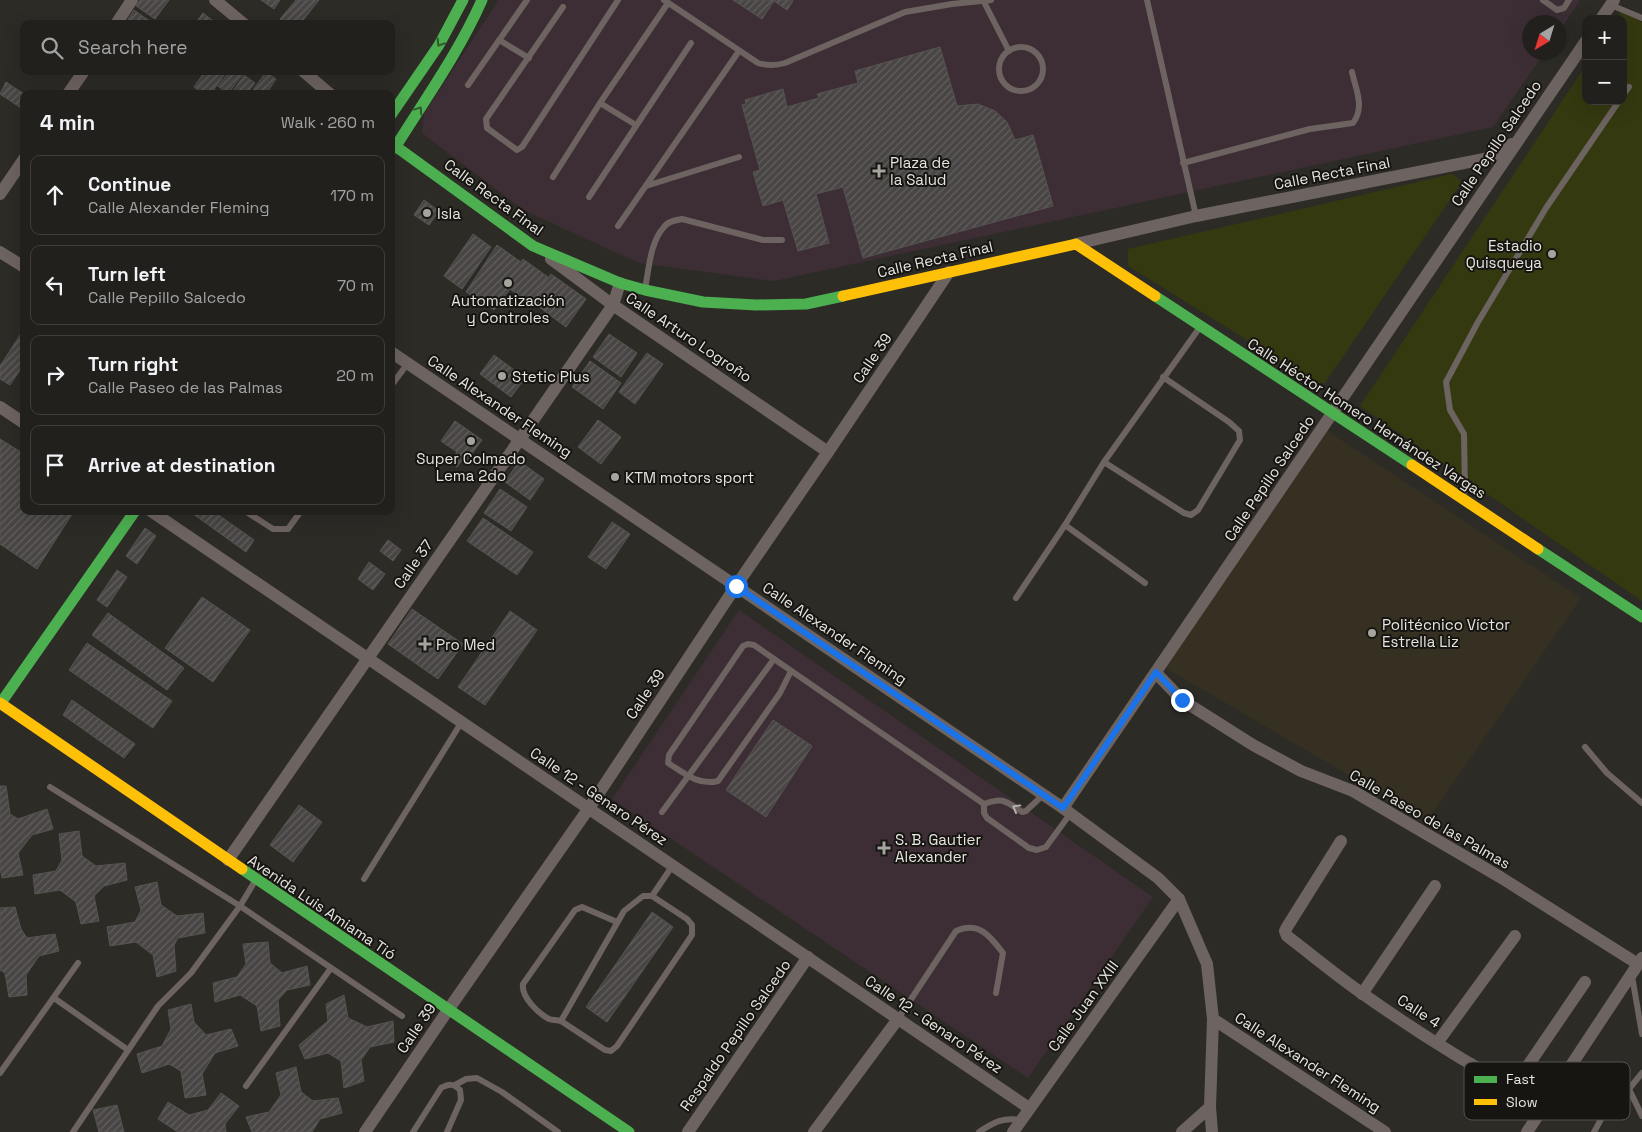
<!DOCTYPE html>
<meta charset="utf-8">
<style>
body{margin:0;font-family:"Space Grotesk",sans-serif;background:#2a2825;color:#f1f3f6}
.controls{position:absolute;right:15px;top:15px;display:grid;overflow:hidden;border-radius:10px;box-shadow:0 5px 20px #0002}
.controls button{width:45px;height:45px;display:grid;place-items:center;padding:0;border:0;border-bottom:1px solid #3f3e3b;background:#22201c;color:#f1f3f6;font:25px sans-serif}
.compass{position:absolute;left:1522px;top:15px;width:45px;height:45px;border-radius:50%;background:#22201c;box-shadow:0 5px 20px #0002;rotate:218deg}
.stop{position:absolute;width:15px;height:15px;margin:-11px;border:4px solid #1a73e8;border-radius:50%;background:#fff}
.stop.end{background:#1a73e8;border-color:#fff;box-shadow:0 1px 5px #0008}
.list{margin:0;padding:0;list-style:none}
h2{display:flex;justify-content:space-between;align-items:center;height:65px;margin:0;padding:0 20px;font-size:21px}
h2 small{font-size:16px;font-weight:400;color:#a2a3a3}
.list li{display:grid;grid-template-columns:32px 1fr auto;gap:15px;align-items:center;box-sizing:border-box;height:80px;margin:0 10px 10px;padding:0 10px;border:1px solid #3f3e3b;border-radius:10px}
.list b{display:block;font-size:19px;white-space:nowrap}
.list p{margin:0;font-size:16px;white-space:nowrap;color:#a2a3a3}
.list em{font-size:16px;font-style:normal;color:#a2a3a3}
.icon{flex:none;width:28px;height:28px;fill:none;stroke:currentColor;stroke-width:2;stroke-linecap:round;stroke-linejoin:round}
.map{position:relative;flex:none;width:1642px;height:1132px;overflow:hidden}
.search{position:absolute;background:#22201c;box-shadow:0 5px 20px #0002;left:20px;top:20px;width:375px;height:55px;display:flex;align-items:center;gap:12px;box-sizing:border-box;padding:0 18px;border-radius:10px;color:#a2a3a3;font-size:19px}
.panel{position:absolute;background:#22201c;box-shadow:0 5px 20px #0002;left:20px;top:90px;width:375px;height:425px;border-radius:10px}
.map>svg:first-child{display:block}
.built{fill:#363023}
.medical{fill:#3d2e36}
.park{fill:#353910}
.building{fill:url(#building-hatch);stroke:#565351}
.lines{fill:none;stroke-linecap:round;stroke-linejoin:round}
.lane{stroke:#6d6360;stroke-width:6}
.street{stroke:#6d6360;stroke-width:12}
.fast{stroke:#4caf50;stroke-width:11}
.slow{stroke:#ffc107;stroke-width:11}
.oneway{stroke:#2f5a2d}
.oneway2{stroke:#b6b1ac}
.route{stroke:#1a73e8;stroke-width:6}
.poi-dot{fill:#a6a49e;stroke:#171511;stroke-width:2}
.labels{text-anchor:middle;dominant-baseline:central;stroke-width:4;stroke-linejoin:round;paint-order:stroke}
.street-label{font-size:15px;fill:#e7e5df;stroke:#171511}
.poi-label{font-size:15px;fill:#e7e5df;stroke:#171511;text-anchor:start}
.key{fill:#171511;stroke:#55534f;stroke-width:1}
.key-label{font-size:14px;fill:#e7e5df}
</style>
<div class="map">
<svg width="1642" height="1132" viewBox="0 0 1642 1132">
<defs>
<pattern id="building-hatch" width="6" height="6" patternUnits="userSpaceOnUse" patternTransform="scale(1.25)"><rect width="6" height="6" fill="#484544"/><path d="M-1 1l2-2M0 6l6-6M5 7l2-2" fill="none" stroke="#62605f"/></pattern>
</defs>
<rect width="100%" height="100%" fill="#2d2b26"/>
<!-- built -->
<polygon class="built" points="1326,430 1581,598 1427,821 1164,667"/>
<!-- medical -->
<g class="medical">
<polygon points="498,0 1580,0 1560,30 1560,22 1530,22 1530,52 1544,53 1493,127 774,281 639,263 523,210 422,133 424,114 496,4"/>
<polygon points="739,610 1153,897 1028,1078 612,799"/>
</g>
<!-- park -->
<g class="park">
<polygon points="1621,12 1642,22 1642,601 1360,406 1586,65 1586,101 1623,101 1623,19 1616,19"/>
<polygon points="1452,174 1462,182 1325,383 1316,383 1128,266 1128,249"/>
</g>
<!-- building -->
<g class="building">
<polygon points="140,0 169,0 155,19 136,6"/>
<polygon points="261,0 280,0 274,9"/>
<polygon points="296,0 319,0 300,24 286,24 280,19"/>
<polygon points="733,0 791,0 793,1 787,10 774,1 762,19"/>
<polygon points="134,10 154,24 125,24"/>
<polygon points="203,13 217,24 195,24"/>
<polygon points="940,47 957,106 978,104 995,111 1007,122 1015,140 1033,135 1053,206 863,258 843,187 816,194 829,243 798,251 783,200 763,206 753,172 760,170 742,105 746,104 745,100 783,89 787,107 819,98 817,94 858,83 855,71"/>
<polygon points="205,71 227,71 211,94 204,94 194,87"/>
<polygon points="230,71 245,71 228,94 218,86"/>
<polygon points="266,72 276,79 266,94 250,94"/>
<polygon points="244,75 255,83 246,94 231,94"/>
<polygon points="6,82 24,94 24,110 0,94"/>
<polygon points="424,200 439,211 429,225 414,215"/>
<polygon points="473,234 491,247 462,289 444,276"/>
<polygon points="497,245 521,262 523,259 548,277 529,304 510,289 494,310 466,292"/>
<polygon points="551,274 586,299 566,327 531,301"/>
<polygon points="22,332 24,332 24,364 10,385 0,379 0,366"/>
<polygon points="609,334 637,353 621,377 593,357"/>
<polygon points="647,353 663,364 635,404 619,392"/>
<polygon points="494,355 525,378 511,397 480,374"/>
<polygon points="590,361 621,383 603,409 572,387"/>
<polygon points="598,420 621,437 601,464 578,447"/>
<polygon points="455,421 482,440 466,462 463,459 457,467 450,462 457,452 441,441"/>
<polygon points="0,439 24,454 24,511 74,511 37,569 0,544"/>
<polygon points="519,461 544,479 530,500 505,482"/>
<polygon points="500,489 527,507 511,531 484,513"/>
<polygon points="189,511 213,511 254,540 246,552"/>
<polygon points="483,518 533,552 517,575 467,541"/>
<polygon points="612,522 630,534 606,569 588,557"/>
<polygon points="145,528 156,536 137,564 126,556"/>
<polygon points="388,540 401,550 393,561 380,551"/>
<polygon points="369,562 385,574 373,590 358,579"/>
<polygon points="117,570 127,577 107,607 97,600"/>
<polygon points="202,597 250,630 213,682 165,648"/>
<polygon points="412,609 463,644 438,679 388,644"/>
<polygon points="510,611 537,630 485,705 458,687"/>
<polygon points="108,613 184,668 167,690 92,635"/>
<polygon points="87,643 172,701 153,728 69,670"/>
<polygon points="72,700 135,744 124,758 63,715"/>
<polygon points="773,720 812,746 766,817 726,790"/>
<polygon points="0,786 6,786 10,814 18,819 47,809 53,829 32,835 18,853 23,875 2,878 0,868"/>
<polygon points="299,805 322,822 293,862 270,845"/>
<polygon points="79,831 82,856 96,866 125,863 127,880 104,886 94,896 99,921 81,924 76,902 60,890 35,894 33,875 56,871 62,860 59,834"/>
<polygon points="157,882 161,905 177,916 203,913 205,933 178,938 174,945 176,971 157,977 153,955 136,942 110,946 107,927 135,922 141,910 135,887"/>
<polygon points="15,907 21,929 27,938 55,934 59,951 39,956 26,975 27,995 9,997 5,973 0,970 0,908"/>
<polygon points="652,912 673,927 607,1022 586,1007"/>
<polygon points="268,942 270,963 282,973 307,966 310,985 287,990 278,1000 280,1026 261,1031 257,1006 240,995 215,1002 213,983 237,977 246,964 243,944"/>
<polygon points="344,995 348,1018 367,1027 393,1021 394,1042 370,1047 361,1060 364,1081 344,1088 341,1061 328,1053 305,1059 299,1045 328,1021 326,1004"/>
<polygon points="191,1004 194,1022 206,1035 231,1029 238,1046 215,1053 202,1074 206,1095 185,1098 181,1071 169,1064 142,1073 137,1054 162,1046 171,1029 168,1010"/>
<polygon points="296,1067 301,1092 313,1101 338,1098 342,1113 320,1119 312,1132 252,1132 246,1117 269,1112 281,1095 276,1073"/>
<polygon points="221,1093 239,1106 225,1124 226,1132 178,1132 158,1119 168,1102 189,1115 208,1110"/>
<polygon points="117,1105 124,1132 99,1132 93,1110"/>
</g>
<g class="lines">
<!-- lane -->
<g class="lane">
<path d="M664,0L758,63C768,66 775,66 785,63L905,12L952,4L991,0"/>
<polyline points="1147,0 1196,216"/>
<polyline points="1543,0 1557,10 1564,8 1569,0"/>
<polyline points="984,2 1009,51"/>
<polyline points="1611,5 1642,18"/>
<polyline points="563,7 486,119 487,128 517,150 522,147 618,0"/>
<polyline points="499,40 529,58"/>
<circle cx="1021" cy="69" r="22"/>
<polyline points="468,85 527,0"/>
<polyline points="1623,95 1629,87"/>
<polyline points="636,125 600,103 668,3"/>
<path d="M1183,163L1310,129L1353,123C1365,107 1356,90 1352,72"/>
<polyline points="553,177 600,103"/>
<polyline points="646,186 739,157"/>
<polyline points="589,197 691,43"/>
<polyline points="618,226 739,51"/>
<path d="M645,289C649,269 650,242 664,227C668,221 676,220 682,219L763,240H782"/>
<polyline points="391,386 408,363"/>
<polyline points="1104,462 1184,513 1191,515 1198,510 1240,440 1239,431 1229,422 1163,377"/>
<polyline points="1462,497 1465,490 1464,434 1450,410 1446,382 1478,322 1546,208 1619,101"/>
<polyline points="245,511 273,529 288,529 301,511"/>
<polyline points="1065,525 1145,583"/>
<polyline points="1016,598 1065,525 1104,462 1200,327"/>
<path d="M791,671L780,693L718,781C698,786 684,773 668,763L669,755L743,646L748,644L754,645L984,804V813L987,818L1029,848L1037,850L1046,847L1070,814"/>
<polyline points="1585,747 1607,773 1642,803"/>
<polyline points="50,787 240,906 402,1016"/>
<path d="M984,804C1004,797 1005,801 1022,812L1026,811L1043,795"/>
<polyline points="662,812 774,659"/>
<polyline points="364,879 461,723"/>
<polyline points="652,896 687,919 692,925 692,935 617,1046 611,1051 605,1050 561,1021 624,911 643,896 652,896 673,865"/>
<polyline points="1632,976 1642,1034"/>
<polyline points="54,998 128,1050"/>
<path d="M898,1019L956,931C979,921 990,936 1003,953L996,993"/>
<path d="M561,1021C556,1020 552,1020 549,1019C538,1013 521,997 523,984L575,910L582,907L617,922"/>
<polyline points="0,1073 78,963"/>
<polyline points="1642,1073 1629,1089 1642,1116"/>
<polyline points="455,1085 466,1079 477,1078 502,1092 558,1132"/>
<polyline points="246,1086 331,968"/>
<polyline points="73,1132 158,1006 191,973 240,906 255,881"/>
<path d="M413,1132L441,1088C449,1084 453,1083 460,1090L461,1100L447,1132"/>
<path d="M979,1132C994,1122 1003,1117 1021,1120"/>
<path d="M1594,1132C1603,1117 1611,1095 1629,1089"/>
</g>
<!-- street -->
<g class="street">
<polyline points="215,0 244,24"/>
<polyline points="1601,19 1614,0"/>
<polyline points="116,24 132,0"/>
<polyline points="303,71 330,94"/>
<polyline points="68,94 84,71"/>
<polyline points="0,194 24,159"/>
<polyline points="1076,244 1196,216 1489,158 1512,144"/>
<polyline points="0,252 24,267"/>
<polyline points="551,259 613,305 828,452"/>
<polyline points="391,352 1063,808 1158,878 1179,899 1207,964 1213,1019 1210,1107 1212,1132"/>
<polyline points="0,407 24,423"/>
<polyline points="151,511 1029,1108"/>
<polyline points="1156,673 1182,700 1253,745 1301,771 1353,791 1500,877 1638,964"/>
<polyline points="1063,808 1586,41"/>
<path d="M1341,841L1287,927L1285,931L1287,936C1312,955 1337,976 1363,994C1421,1035 1482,1073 1545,1105"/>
<polyline points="228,860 613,305 620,283"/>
<polyline points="1362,994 1435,886"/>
<polyline points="1213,1019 1385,1132"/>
<polyline points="1437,1043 1515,936"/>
<polyline points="1512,1089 1585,982"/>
<polyline points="365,1132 448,1010 589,808 736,586 828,452 949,272"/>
<polyline points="688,1132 808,957"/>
<polyline points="814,1132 898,1019"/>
<polyline points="1013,1132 1179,899"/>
<polyline points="1182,1132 1210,1107"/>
<polyline points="1527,1132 1642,958"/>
</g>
<!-- fast -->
<g class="fast">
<polyline points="391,115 439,45 463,0"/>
<polyline points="391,143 533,246 620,283 645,290 703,302 756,305 806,304 843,296"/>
<path d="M391,150L396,146C426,98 459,52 482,0"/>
<polyline points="1155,296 1412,465"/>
<polyline points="1538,549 1642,617"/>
<polyline points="0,704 135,511"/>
<polyline points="242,869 629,1132"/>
</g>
<!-- slow -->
<g class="slow">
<polyline points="843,296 1076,244 1155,296"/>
<polyline points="1412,465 1538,549"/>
<polyline points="0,703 242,869"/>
</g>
</g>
<!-- one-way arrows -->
<defs><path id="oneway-chevron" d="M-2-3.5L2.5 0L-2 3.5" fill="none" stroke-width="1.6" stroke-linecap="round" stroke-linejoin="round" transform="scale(1.25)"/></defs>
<g class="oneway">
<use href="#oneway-chevron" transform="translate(440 43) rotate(123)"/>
<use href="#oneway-chevron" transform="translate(419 110) rotate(-56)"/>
</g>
<use class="oneway2" href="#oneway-chevron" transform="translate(1016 808) rotate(-151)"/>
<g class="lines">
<!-- route -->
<polyline class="route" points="736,586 1063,808 1156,672 1182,700"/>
</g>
<!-- markers -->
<g class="poi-dot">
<path d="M876.5 163.5h5v5h5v5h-5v5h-5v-5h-5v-5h5z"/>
<circle cx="427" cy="213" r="5"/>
<circle cx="1552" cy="254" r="5"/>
<circle cx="508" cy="283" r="5"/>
<circle cx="502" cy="376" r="5"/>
<circle cx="471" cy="441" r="5"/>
<circle cx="615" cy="477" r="5"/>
<circle cx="1372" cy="633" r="5"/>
<path d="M422.5 636.5h5v5h5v5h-5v5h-5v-5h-5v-5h5z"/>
<path d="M881.5 840.5h5v5h5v5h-5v5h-5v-5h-5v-5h5z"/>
</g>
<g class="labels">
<!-- street labels -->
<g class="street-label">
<text transform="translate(1496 143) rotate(-56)">Calle Pepillo Salcedo</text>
<text transform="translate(1332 173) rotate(-11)">Calle Recta Final</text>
<text transform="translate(494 197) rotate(36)">Calle Recta Final</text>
<text transform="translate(935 259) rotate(-13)">Calle Recta Final</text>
<text transform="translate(689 337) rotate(34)">Calle Arturo Logroño</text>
<text transform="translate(872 358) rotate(-56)">Calle 39</text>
<text transform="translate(500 406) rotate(34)">Calle Alexander Fleming</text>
<text transform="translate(1367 418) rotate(33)">Calle Héctor Homero Hernández Vargas</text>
<text transform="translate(1269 478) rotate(-56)">Calle Pepillo Salcedo</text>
<text transform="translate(413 564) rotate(-55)">Calle 37</text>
<text transform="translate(835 633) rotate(34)">Calle Alexander Fleming</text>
<text transform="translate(645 694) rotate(-56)">Calle 39</text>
<text transform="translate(599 796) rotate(34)">Calle 12 - Genaro Pérez</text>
<text transform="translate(1430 819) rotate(30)">Calle Paseo de las Palmas</text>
<text transform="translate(322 907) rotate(34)">Avenida Luis Amiama Tió</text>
<text transform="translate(1083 1006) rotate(-54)">Calle Juan XXIII</text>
<text transform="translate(1419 1011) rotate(33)">Calle 4</text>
<text transform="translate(934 1024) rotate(34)">Calle 12 - Genaro Pérez</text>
<text transform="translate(416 1028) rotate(-56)">Calle 39</text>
<text transform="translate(735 1035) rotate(-55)">Respaldo Pepillo Salcedo</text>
<text transform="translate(1308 1062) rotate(33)">Calle Alexander Fleming</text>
</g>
<!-- poi labels -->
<g class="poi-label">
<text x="890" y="162">Plaza de<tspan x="890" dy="17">la Salud</tspan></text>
<text x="437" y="213">Isla</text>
<text x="1542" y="245" text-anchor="end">Estadio<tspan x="1542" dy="17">Quisqueya</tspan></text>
<text x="508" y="300" text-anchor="middle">Automatización<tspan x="508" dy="17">y Controles</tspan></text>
<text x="512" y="376">Stetic Plus</text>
<text x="471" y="458" text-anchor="middle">Super Colmado<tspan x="471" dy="17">Lema 2do</tspan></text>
<text x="625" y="477">KTM motors sport</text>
<text x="1382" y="624">Politécnico Víctor<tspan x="1382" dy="17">Estrella Liz</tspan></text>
<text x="436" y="644">Pro Med</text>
<text x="895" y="839">S. B. Gautier<tspan x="895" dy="17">Alexander</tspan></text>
</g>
</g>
<!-- legend -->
<rect x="1464" y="1062" width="166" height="58" rx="8" class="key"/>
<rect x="1474" y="1076" width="23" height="7" fill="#4caf50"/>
<rect x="1474" y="1099" width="23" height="6" fill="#ffc107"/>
<g class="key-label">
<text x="1506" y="1084">Fast</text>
<text x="1506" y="1107">Slow</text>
</g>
</svg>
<div class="controls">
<button>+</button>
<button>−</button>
</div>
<svg class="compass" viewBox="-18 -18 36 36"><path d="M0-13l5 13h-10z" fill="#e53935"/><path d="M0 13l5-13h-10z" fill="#a2a3a3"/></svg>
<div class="stop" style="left:736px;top:586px"></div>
<div class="stop end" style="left:1182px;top:700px"></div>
<div class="search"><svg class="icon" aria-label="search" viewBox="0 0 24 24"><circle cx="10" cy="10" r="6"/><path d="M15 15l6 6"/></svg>Search here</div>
<section class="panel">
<h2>4 min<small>Walk · 260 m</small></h2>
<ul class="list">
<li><svg class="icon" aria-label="ahead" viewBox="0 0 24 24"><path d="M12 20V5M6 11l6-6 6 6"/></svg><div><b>Continue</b><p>Calle Alexander Fleming</p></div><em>170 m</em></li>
<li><svg class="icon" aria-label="left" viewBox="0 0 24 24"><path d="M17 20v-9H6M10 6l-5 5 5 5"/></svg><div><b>Turn left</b><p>Calle Pepillo Salcedo</p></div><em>70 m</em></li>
<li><svg class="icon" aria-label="right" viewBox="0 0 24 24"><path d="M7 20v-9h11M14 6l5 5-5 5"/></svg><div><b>Turn right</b><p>Calle Paseo de las Palmas</p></div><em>20 m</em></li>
<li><svg class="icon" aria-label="arrive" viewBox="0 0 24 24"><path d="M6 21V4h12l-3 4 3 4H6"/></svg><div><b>Arrive at destination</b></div></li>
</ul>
</section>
</div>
